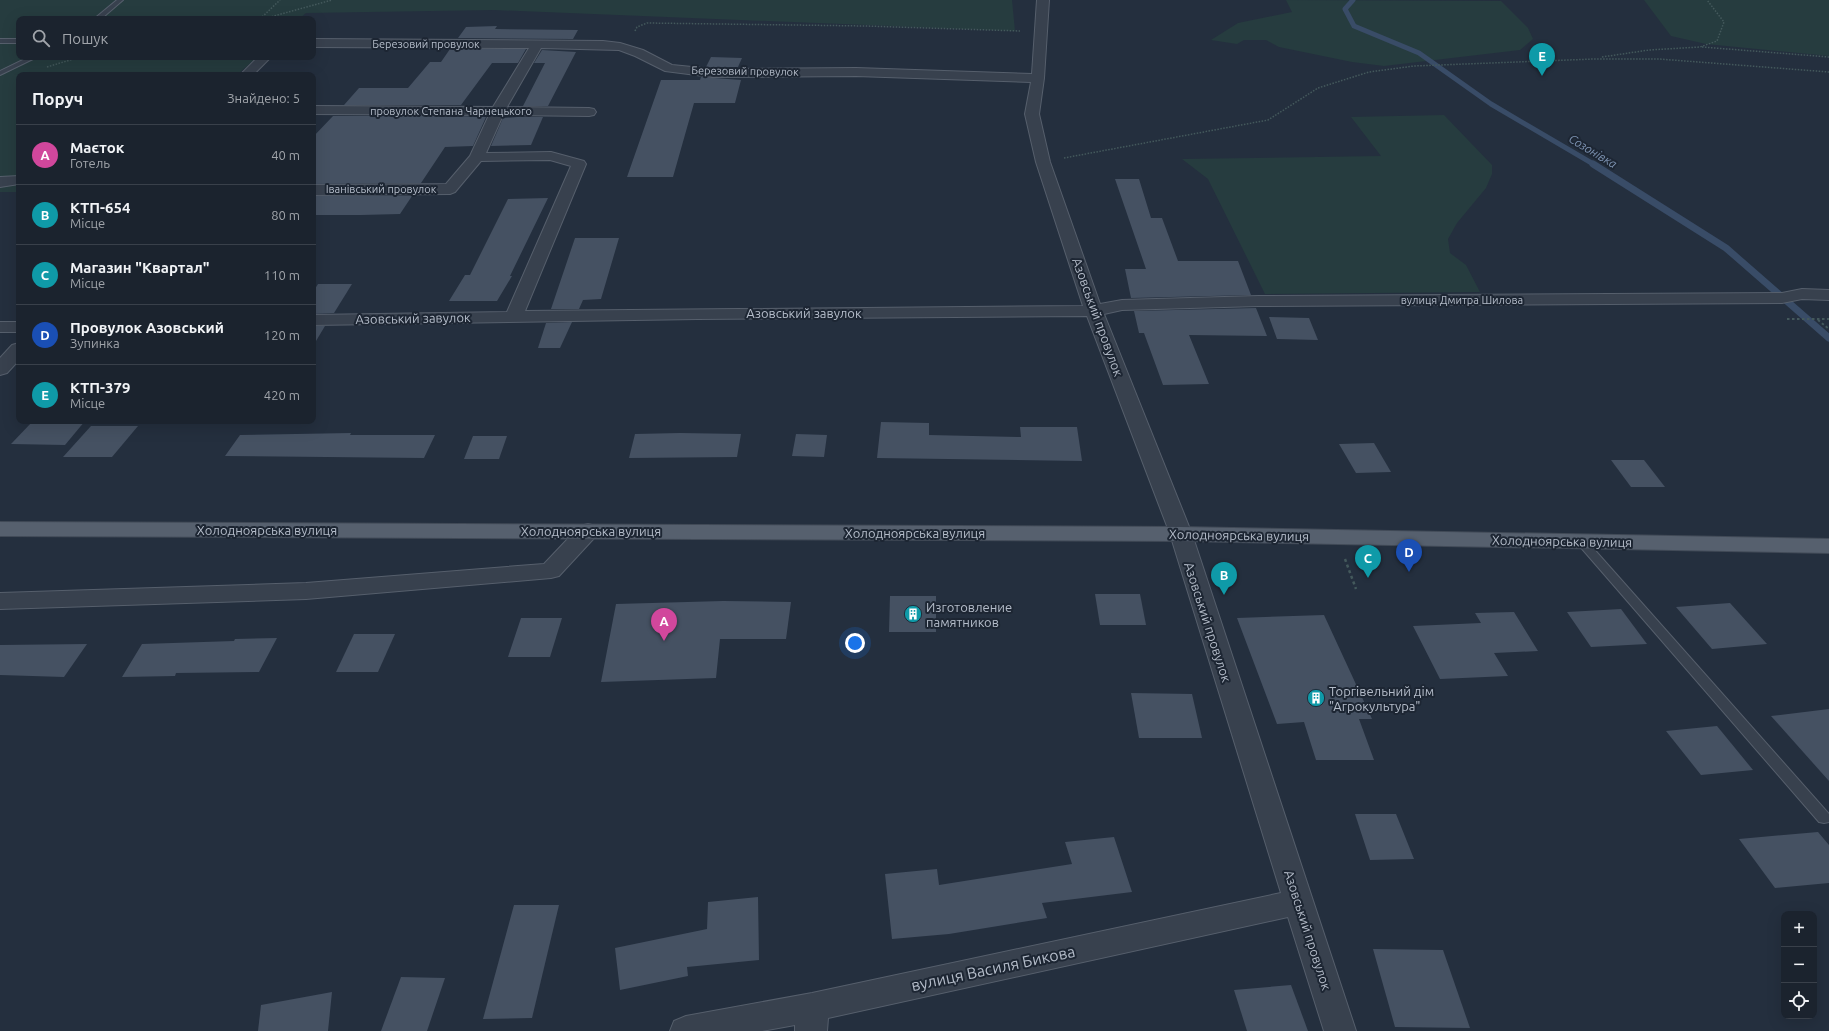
<!DOCTYPE html>
<html lang="uk">
<meta charset="utf-8">
<style>
body{margin:0;font-family:Ubuntu,sans-serif;background:#242b36;color:#f1f3f6}
.controls{position:absolute;right:12px;bottom:12px;display:grid;overflow:hidden;border-radius:8px;box-shadow:0 4px 16px #0002}
.controls button{width:36px;height:36px;display:grid;place-items:center;padding:0;border:0;border-bottom:1px solid #39404a;background:#1b232e;color:#f1f3f6;font:20px sans-serif}
.you{position:absolute;left:855px;top:643px;width:14px;height:14px;margin:-10px;border:3px solid #fff;border-radius:50%;background:#1a73e8;box-shadow:0 0 0 6px #1a73e833}
.badge{display:grid;place-items:center;width:26px;height:26px;border-radius:50%;background:#2563eb;color:#fff;font-size:13px;font-weight:700}
.pin{position:absolute;translate:-50% -33px;filter:drop-shadow(0 1px 2px #0008)}
.pin::after{content:'';position:absolute;top:21px;width:14px;height:12px;background:inherit;clip-path:polygon(0 0,100% 0,50% 100%)}
.list{margin:0;padding:0;list-style:none}
h2{display:flex;justify-content:space-between;align-items:center;height:52px;margin:0;padding:0 16px;font-size:17px}
h2 small{font-size:13px;font-weight:400;color:#a0a4aa}
.list li{display:grid;grid-template-columns:26px 1fr auto;gap:12px;align-items:center;box-sizing:border-box;height:60px;padding:0 16px;border-top:1px solid #39404a}
.list b{display:block;font-size:15px;white-space:nowrap}
.list p{margin:0;font-size:13px;white-space:nowrap;color:#a0a4aa}
.list em{font-size:13px;font-style:normal;color:#a0a4aa}
.icon{flex:none;width:22px;height:22px;fill:none;stroke:currentColor;stroke-width:2;stroke-linecap:round;stroke-linejoin:round}
.map{position:relative;flex:none;width:1829px;height:1031px;overflow:hidden}
.search{position:absolute;background:#1b232e;box-shadow:0 4px 16px #0002;left:16px;top:16px;width:300px;height:44px;display:flex;align-items:center;gap:10px;box-sizing:border-box;padding:0 14px;border-radius:8px;color:#a0a4aa;font-size:15px}
.panel{position:absolute;background:#1b232e;box-shadow:0 4px 16px #0002;left:16px;top:72px;width:300px;height:352px;border-radius:8px}
.map>svg:first-child{display:block}
.green{fill:#263c3f}
.lines{fill:none;stroke-linecap:round;stroke-linejoin:round}
.stream-far1{stroke:#394c67;stroke-width:5}
.stream{stroke:#394c67;stroke-width:7}
.building{fill:#455162}
.lane-casing{stroke:#565f6c;stroke-width:2}
.street-casing{stroke:#565f6c;stroke-width:2}
.primary-casing{stroke:#414a57;stroke-width:2}
.path-far2{stroke:#44595c;stroke-width:1.5;stroke-dasharray:1.5 1.5;stroke-linecap:butt}
.path-far1{stroke:#44595c;stroke-width:2;stroke-dasharray:2.5 2.5;stroke-linecap:butt}
.path{stroke:#44595c;stroke-width:2.5;stroke-dasharray:3 3;stroke-linecap:butt}
.lane{fill:#38414e;fill-rule:evenodd}
.street{fill:#38414e;fill-rule:evenodd}
.primary{fill:#56606e;fill-rule:evenodd}
.labels{text-anchor:middle;dominant-baseline:central;stroke-width:4;stroke-linejoin:round;paint-order:stroke}
.far-street-label{font-size:11px;fill:#b4bcc9;stroke:#1d2633}
.far-water-label{font-size:12px;font-style:italic;fill:#7c92b1;stroke:#1d2633}
.street-label{font-size:13px;fill:#b4bcc9;stroke:#1d2633}
.poi-label{font-size:13px;fill:#b4bcc9;stroke:#1d2633;text-anchor:start}
.near-street-label{font-size:16px;fill:#b4bcc9;stroke:#1d2633}
</style>
<div class="map">
<svg width="1829" height="1031" viewBox="0 0 1829 1031">
<rect width="100%" height="100%" fill="#242f3e"/>
<!-- green -->
<g class="green">
<polygon points="0,0 1012,0 1015,31 494,10 306,13 299,19 19,19 19,57 257,57 237,75 19,75 19,192 0,192"/>
<polygon points="1286,0 1501,1 1528,28 1533,39 1520,50 1384,66 1352,62 1279,47 1266,40 1244,40 1237,44 1211,40 1238,23 1292,12"/>
<polygon points="1644,0 1829,0 1829,56 1706,44 1671,36"/>
<polygon points="1444,115 1492,165 1492,174 1486,188 1457,223 1448,239 1450,253 1466,265 1480,292 1265,294 1208,179 1182,159 1381,156 1351,117"/>
</g>
<g class="lines">
<!-- stream-far1 -->
<polyline class="stream-far1" points="1353,0 1345,9 1354,26 1419,53 1491,104 1595,165"/>
<!-- stream -->
<polyline class="stream" points="1593,164 1726,248 1829,338"/>
</g>
<!-- building -->
<g class="building">
<polygon points="497,26 495,29 578,30 573,39 458,38 466,27"/>
<polygon points="450,49 526,49 518,63 492,63 461,105 344,105 359,88 408,88 430,62 441,62"/>
<polygon points="542,50 576,52 548,106 523,106 545,63 534,63"/>
<polygon points="711,57 742,58 738,67 706,67"/>
<polygon points="701,77 741,80 735,103 694,103 673,177 627,177 661,80 700,80"/>
<polygon points="333,116 453,116 486,117 473,146 445,147 421,183 313,184 313,137"/>
<polygon points="517,117 543,117 531,145 491,146 503,118"/>
<polygon points="1115,179 1139,179 1151,218 1162,218 1178,261 1238,261 1251,295 1131,298 1125,269 1146,269"/>
<polygon points="313,196 412,196 400,214 361,215 313,215"/>
<polygon points="548,198 510,276 512,276 497,301 449,301 465,275 470,275 508,199"/>
<polygon points="575,238 619,238 601,299 583,300 579,309 551,309"/>
<polygon points="318,284 352,284 334,313 313,314 313,292"/>
<polygon points="1256,308 1267,336 1189,335 1209,384 1163,385 1144,333 1139,333 1134,311"/>
<polygon points="1269,317 1309,318 1318,340 1277,339"/>
<polygon points="572,322 560,348 538,348 546,323"/>
<polygon points="313,326 325,326 313,346"/>
<polygon points="33,421 85,421 65,445 11,444"/>
<polygon points="881,422 929,423 929,435 1021,437 1020,427 1077,427 1082,461 877,458"/>
<polygon points="91,426 138,426 112,457 63,457"/>
<polygon points="351,433 350,435 435,435 424,458 225,456 240,435"/>
<polygon points="680,433 741,434 737,457 629,458 635,434"/>
<polygon points="796,434 827,435 824,457 792,456"/>
<polygon points="473,436 507,436 499,459 464,459"/>
<polygon points="1374,443 1391,472 1356,473 1339,444"/>
<polygon points="1611,460 1644,460 1665,487 1631,487"/>
<polygon points="1095,594 1140,594 1146,625 1100,625"/>
<polygon points="890,596 936,596 936,632 889,632"/>
<polygon points="723,601 791,602 786,639 720,639 716,678 601,682 616,604"/>
<polygon points="1730,603 1767,644 1712,649 1676,607"/>
<polygon points="1621,609 1647,644 1591,647 1567,612"/>
<polygon points="1514,612 1538,651 1494,653 1508,676 1440,679 1413,626 1481,623 1475,613"/>
<polygon points="1324,615 1372,719 1359,719 1374,760 1316,760 1304,722 1277,724 1237,618"/>
<polygon points="521,618 562,618 550,657 508,657"/>
<polygon points="354,634 395,634 378,672 336,672"/>
<polygon points="277,638 259,672 176,673 175,676 122,677 142,644 234,641 235,639"/>
<polygon points="87,644 64,677 0,675 0,645"/>
<polygon points="1131,693 1192,694 1202,738 1139,738"/>
<polygon points="1829,709 1829,781 1771,716"/>
<polygon points="1717,726 1753,770 1701,775 1666,731"/>
<polygon points="1355,814 1396,814 1414,859 1370,860"/>
<polygon points="1818,832 1829,845 1829,883 1775,888 1739,839"/>
<polygon points="1114,837 1132,892 1042,903 1047,918 949,934 892,939 885,874 937,869 939,885 1072,864 1065,842"/>
<polygon points="758,897 759,960 687,967 688,976 620,990 615,948 707,929 708,902"/>
<polygon points="514,905 559,905 532,1018 483,1019"/>
<polygon points="1373,949 1443,950 1470,1028 1395,1027"/>
<polygon points="401,977 445,978 427,1031 381,1031"/>
<polygon points="1291,985 1308,1031 1247,1031 1234,990"/>
<polygon points="332,992 328,1031 258,1031 261,1005"/>
</g>
<g class="lines">
<defs>
<g id="lane">
<polygon points="117,0 123,0 101,19 94,19"/>
<rect x="0" y="39" width="19" height="4"/>
<polygon points="29,57 37,57 0,75 0,71"/>
<polygon points="1581,538 1585,539 1829,814 1829,822 1824,823 1819,822 1577,543 1575,541"/>
</g>
<g id="street">
<path d="M1037,0H1049L1044,78L1039,114L1050,162L1100,304L1122,300L1258,296L1782,293L1802,289L1829,290V300L1802,299L1782,303L1258,306L1122,310L1104,314L1192,534L1356,1031H1324L1288,917L828,1018L827,1031H795V1025L762,1031H670L674,1021L686,1016L812,993L1281,893L1170,534L1087,316L697,319L313,325V315L507,312L571,166L550,160L481,161L455,192L450,194L313,195V185L446,184L470,156L489,115L313,114V106L493,107L529,48L313,47V39L603,41L620,43L643,50L672,65L712,69L856,68L1032,74ZM541,48L619,50L635,56L665,71L712,77L856,76L1031,82L1025,114L1036,162L1083,306L525,311L586,164L584,161L551,152L486,153L503,115L589,116L594,115L596,112L594,109L589,108L507,107Z"/>
<polygon points="258,57 271,57 253,75 240,75"/>
<polygon points="19,176 19,184 0,187 0,177"/>
<rect x="0" y="322" width="19" height="10"/>
<polygon points="19,343 19,360 7,373 0,375 0,358 12,345"/>
<polygon points="588,524 596,526 599,531 596,536 559,576 551,578 306,599 0,609 0,593 306,583 544,564 580,526"/>
</g>
<polygon id="primary" points="0,522 1181,527 1829,539 1829,553 1181,541 0,536"/>
</defs>
<!-- lane casing -->
<use href="#lane" class="lane-casing"/>
<!-- street casing -->
<use href="#street" class="street-casing"/>
<!-- primary casing -->
<use href="#primary" class="primary-casing"/>
<!-- path-far2 -->
<g class="path-far2">
<polyline points="260,19 280,0"/>
<polyline points="263,19 332,0"/>
<polyline points="635,31 637,27 647,23 865,26 1020,31"/>
<polyline points="1702,47 1829,57"/>
<polyline points="1602,57 1649,50 1700,47 1717,41 1724,22 1707,0"/>
<polyline points="47,67 80,57"/>
<polyline points="1064,158 1268,120 1318,88 1369,72 1414,66 1594,59 1659,59 1829,72"/>
</g>
<!-- path-far1 -->
<g class="path-far1">
<polyline points="1787,319 1829,319"/>
<polyline points="1818,320 1829,329"/>
</g>
<!-- path -->
<polyline class="path" points="1345,559 1356,589"/>
<!-- lane -->
<use href="#lane" class="lane"/>
<!-- street -->
<use href="#street" class="street"/>
<!-- primary -->
<use href="#primary" class="primary"/>
</g>
<!-- icons -->
<defs>
<symbol id="building-disc" viewBox="-11 -11 22 22"><circle r="9.5" fill="#0f9aa8" stroke="#1d2633"/><path d="M-4-6H4V6H1V3H-1V6H-4ZM-2.5-4.3h1.7v1.8h-1.7ZM.8-4.3h1.7v1.8H.8ZM-2.5-1h1.7V.8h-1.7ZM.8-1h1.7V.8H.8Z" fill="#fff"/></symbol>
</defs>
<g fill-rule="evenodd">
<use href="#building-disc" x="903" y="604" width="20" height="20"/>
<use href="#building-disc" x="1306" y="688" width="20" height="20"/>
</g>
<g class="labels">
<!-- far-street labels -->
<g class="far-street-label">
<text x="426" y="44">Березовий провулок</text>
<text transform="translate(745 71) rotate(1)">Березовий провулок</text>
<text x="451" y="111">провулок Степана Чарнецького</text>
<text x="381" y="189">Іванівський провулок</text>
<text x="1462" y="300">вулиця Дмитра Шилова</text>
</g>
<!-- far-water labels -->
<g class="far-water-label">
<text transform="translate(1593 151) rotate(31)">Созонівка</text>
</g>
<!-- street labels -->
<g class="street-label">
<text x="804" y="313">Азовський завулок</text>
<text transform="translate(1098 317) rotate(70)">Азовський провулок</text>
<text transform="translate(413 318) rotate(-1)">Азовський завулок</text>
<text x="267" y="530">Холодноярська вулиця</text>
<text x="591" y="531">Холодноярська вулиця</text>
<text x="915" y="533">Холодноярська вулиця</text>
<text transform="translate(1239 535) rotate(1)">Холодноярська вулиця</text>
<text transform="translate(1562 541) rotate(1)">Холодноярська вулиця</text>
<text transform="translate(1208 622) rotate(72)">Азовський провулок</text>
<text transform="translate(1308 930) rotate(72)">Азовський провулок</text>
</g>
<!-- poi labels -->
<g class="poi-label">
<text x="926" y="607">Изготовление<tspan x="926" dy="15">памятников</tspan></text>
<text x="1329" y="691">Торгівельний дім<tspan x="1329" dy="15">"Агрокультура"</tspan></text>
</g>
<!-- near-street labels -->
<g class="near-street-label">
<text transform="translate(993 968) rotate(-12)">вулиця Василя Бикова</text>
</g>
</g>
</svg>
<div class="controls">
<button>+</button>
<button>−</button>
<button><svg class="icon" aria-label="locate" viewBox="0 0 24 24"><circle cx="12" cy="12" r="6"/><path d="M12 2v4M12 18v4M2 12h4M18 12h4"/></svg></button>
</div>
<div class="you"></div>
<div class="pin badge" style="left:664px;top:641px;background:#d1479c">A</div>
<div class="pin badge" style="left:1224px;top:595px;background:#0f9aa8">B</div>
<div class="pin badge" style="left:1368px;top:578px;background:#0f9aa8">C</div>
<div class="pin badge" style="left:1409px;top:572px;background:#1a4fb4">D</div>
<div class="pin badge" style="left:1542px;top:76px;background:#0f9aa8">E</div>
<div class="search"><svg class="icon" aria-label="search" viewBox="0 0 24 24"><circle cx="10" cy="10" r="6"/><path d="M15 15l6 6"/></svg>Пошук</div>
<section class="panel">
<h2>Поруч<small>Знайдено: 5</small></h2>
<ul class="list">
<li><span class="badge" style="background:#d1479c">A</span><div><b>Маєток</b><p>Готель</p></div><em>40 m</em></li>
<li><span class="badge" style="background:#0f9aa8">B</span><div><b>КТП-654</b><p>Місце</p></div><em>80 m</em></li>
<li><span class="badge" style="background:#0f9aa8">C</span><div><b>Магазин &quot;Квартал&quot;</b><p>Місце</p></div><em>110 m</em></li>
<li><span class="badge" style="background:#1a4fb4">D</span><div><b>Провулок Азовський</b><p>Зупинка</p></div><em>120 m</em></li>
<li><span class="badge" style="background:#0f9aa8">E</span><div><b>КТП-379</b><p>Місце</p></div><em>420 m</em></li>
</ul>
</section>
</div>
